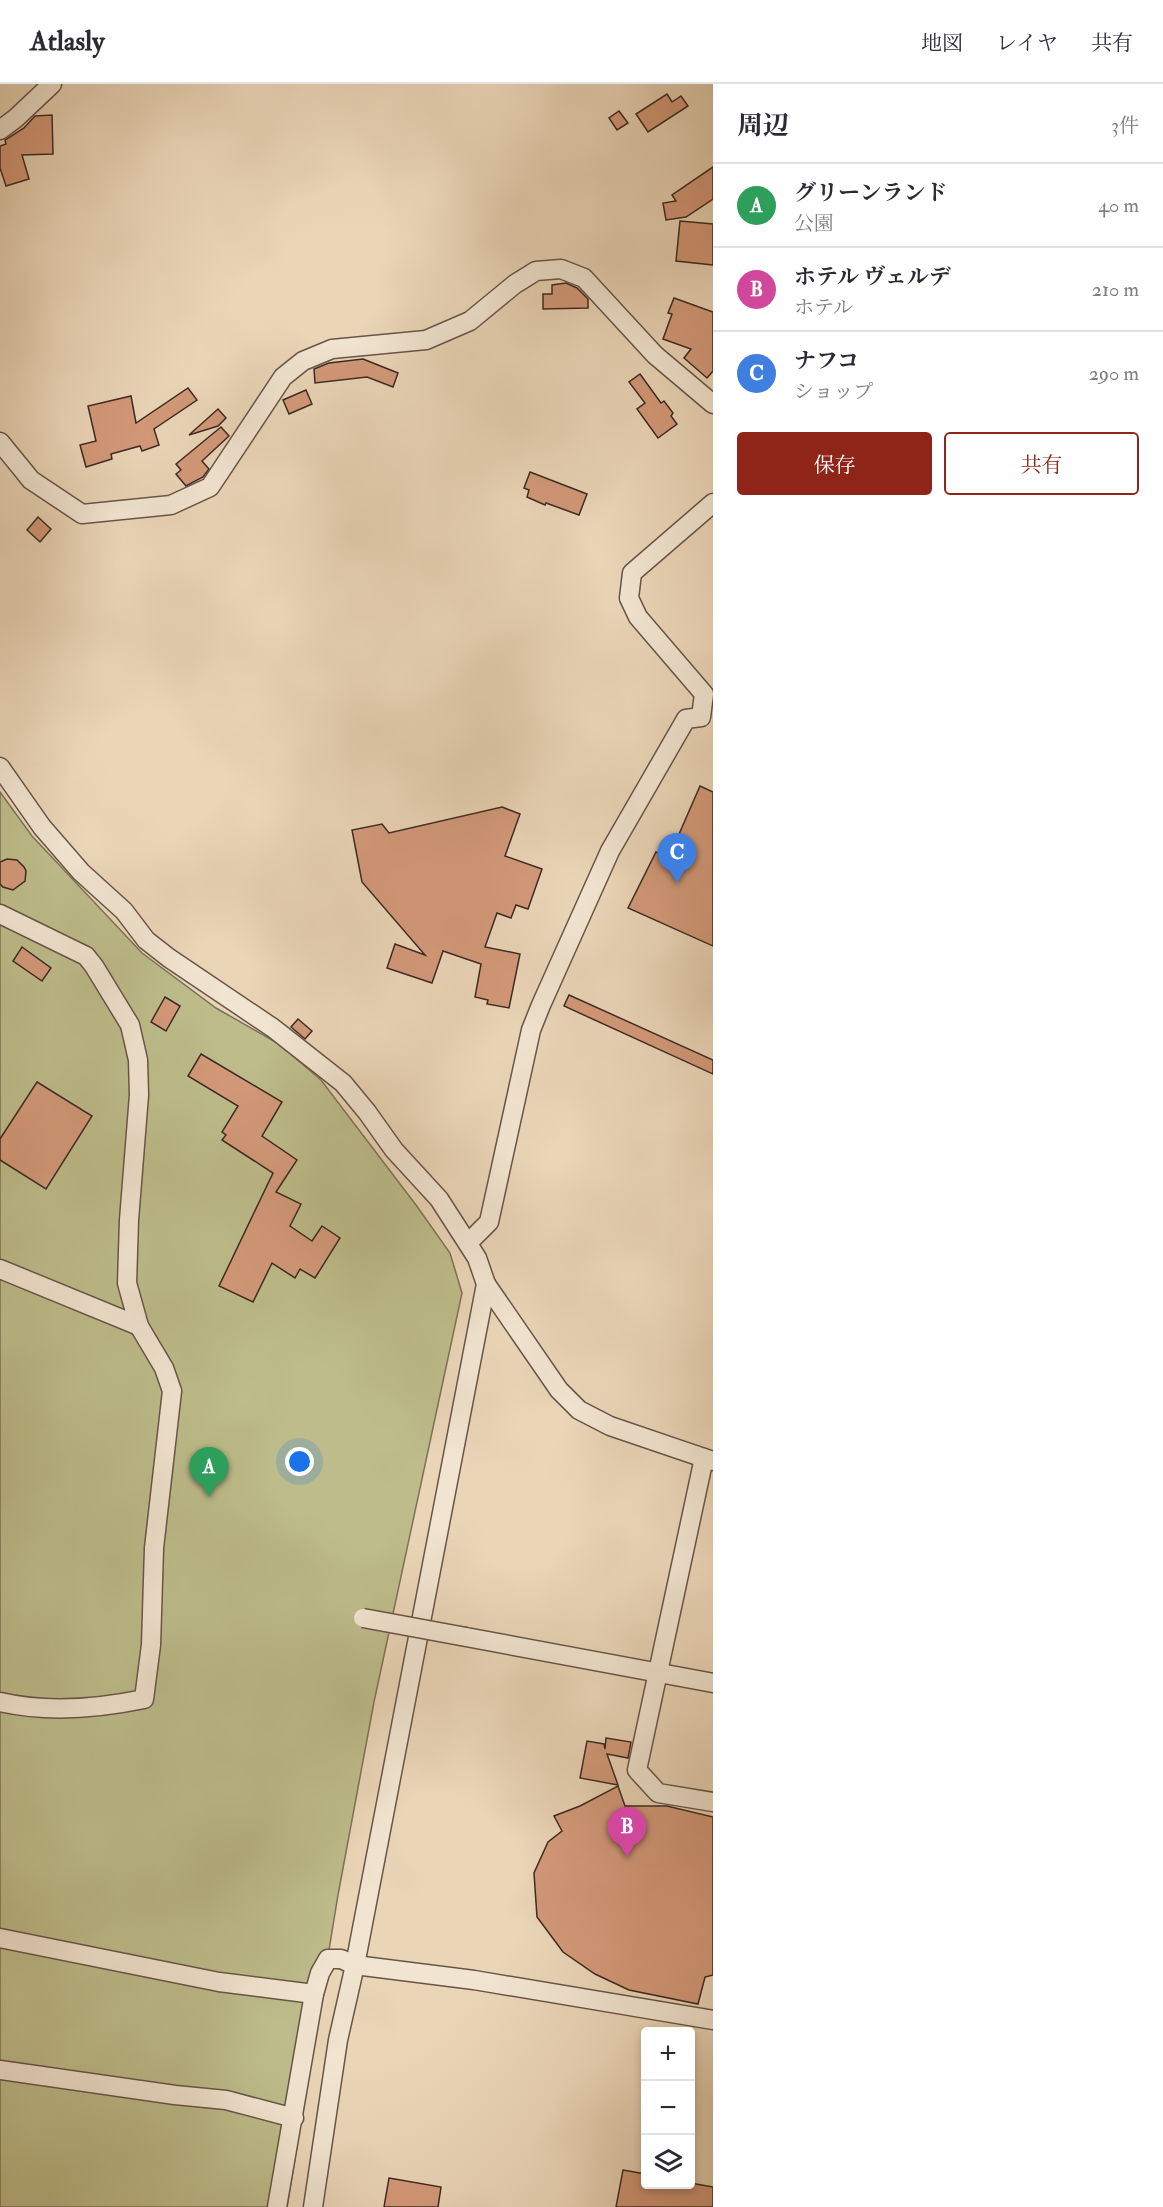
<!DOCTYPE html>
<html lang="ja">
<meta charset="utf-8">
<style>
body{margin:0;font-family:"IM FELL Double Pica","Noto Serif JP",serif;background:#f2f2f3;color:#2b2b33}
.controls{position:absolute;right:18px;bottom:18px;display:grid;overflow:hidden;border-radius:6px;box-shadow:0 3px 9px #0003}
.controls button{width:54px;height:54px;display:grid;place-items:center;padding:0;border:0;border-bottom:2px solid #e1e1e2;background:#fff;color:#2b2b33;font:30px sans-serif}
.you{position:absolute;left:300px;top:1378px;width:21px;height:21px;margin:-15px;border:4px solid #fff;border-radius:50%;background:#1a73e8;box-shadow:0 0 0 9px #1a73e833}
.badge{display:grid;place-items:center;width:39px;height:39px;border-radius:50%;background:#8f2418;color:#fff;font-size:20px;font-weight:700}
.pin{position:absolute;translate:-50% -50px;filter:drop-shadow(0 2px 3px #0008)}
.pin::after{content:'';position:absolute;top:32px;width:21px;height:18px;background:inherit;clip-path:polygon(0 0,100% 0,50% 100%)}
.list{margin:0;padding:0;list-style:none}
h2{display:flex;justify-content:space-between;align-items:center;height:78px;margin:0;padding:0 24px;font-size:26px}
h2 small{font-size:20px;font-weight:400;color:#7c7c81}
.list li{display:grid;grid-template-columns:39px 1fr auto;gap:18px;align-items:center;box-sizing:border-box;height:84px;padding:0 24px;border-top:2px solid #e1e1e2}
.list b{display:block;font-size:22px;white-space:nowrap}
.list p{margin:0;font-size:20px;white-space:nowrap;color:#7c7c81}
.list em{font-size:20px;font-style:normal;color:#7c7c81}
.actions{display:flex;gap:12px;padding:18px 24px}
.actions a{flex:1;padding:14px 0;border:2px solid #8f2418;border-radius:6px;text-align:center;font-size:21px;color:#8f2418}
.actions .main{background:#8f2418;color:#fff}
.icon{flex:none;width:33px;height:33px;fill:none;stroke:currentColor;stroke-width:2;stroke-linecap:round;stroke-linejoin:round}
.map{position:relative;flex:none;width:713px;height:2123px;overflow:hidden}
header{display:flex;align-items:center;gap:36px;box-sizing:border-box;height:84px;padding:0 30px;background:#fff;border-bottom:2px solid #e1e1e2}
header strong{font-size:28px}
nav{display:flex;gap:33px;margin-inline-start:auto;font-size:21px}
main{display:flex}
aside{flex:1;background:#fff}
.map>svg:first-child{display:block}
.park{fill:#bdbc8a;stroke:#7c7356;stroke-width:1.5}
.building{fill:#d39979;stroke:#3c2a23;stroke-width:1.5}
.lines{fill:none;stroke-linecap:round;stroke-linejoin:round}
.minor-casing{stroke:#685548;stroke-width:21}
.minor{stroke:#f1e4d0;stroke-width:18}
.minor-bridge-casing{stroke:#685548;stroke-width:21;stroke-linecap:butt}
.minor-bridge{stroke:#f1e4d0;stroke-width:18}
</style>
<header>
<strong>Atlasly</strong>
<nav><a>地図</a><a>レイヤ</a><a>共有</a></nav>
</header>
<main>
<div class="map">
<svg width="713" height="2123" viewBox="0 0 713 2123">
<rect width="100%" height="100%" fill="#ead5b7"/>
<filter id="stains"><feTurbulence type="fractalNoise" baseFrequency=".00333" numOctaves="4"/><feColorMatrix values="0 0 0 0 .2 0 0 0 0 .09 0 0 0 0 .02 0 0 0 .5 -.17"/></filter>
<radialGradient id="worn" r=".72"><stop offset=".6" stop-color="#630" stop-opacity="0"/><stop offset="1" stop-color="#630" stop-opacity=".3"/></radialGradient>
<!-- park -->
<polygon class="park" points="0,708 32,752 142,869 216,924 279,960 321,996 416,1121 450,1169 462,1209 374,1618 338,1811 287,2123 0,2123"/>
<!-- building -->
<g class="building">
<polygon points="667,10 672,18 681,12 688,22 648,48 636,30"/>
<polygon points="619,27 628,39 617,46 609,34"/>
<polygon points="52,31 53,70 22,71 29,95 6,102 0,84 0,62 6,60 5,56 24,44 35,32"/>
<polygon points="713,83 713,115 686,133 666,136 663,119 676,117 672,111"/>
<polygon points="680,137 713,140 713,181 676,177"/>
<polygon points="566,199 577,204 588,215 588,224 543,225 543,210 552,210 552,201"/>
<polygon points="674,214 713,228 713,287 707,294 684,274 691,265 663,255 672,230 668,229"/>
<polygon points="363,275 398,289 393,303 367,293 315,299 314,285 329,279"/>
<polygon points="640,290 661,319 664,317 673,329 671,332 677,340 658,354 637,325 645,319 629,298"/>
<polygon points="188,304 197,316 154,345 159,361 142,367 140,362 111,370 112,375 86,383 80,361 96,357 88,322 131,312 136,339"/>
<polygon points="306,306 312,320 289,330 283,316"/>
<polygon points="218,325 226,334 218,342 189,351"/>
<polygon points="221,343 229,352 202,377 209,385 203,393 186,402 176,390 181,386 176,380"/>
<polygon points="530,388 587,410 579,431 546,419 545,421 527,413 529,406 524,404"/>
<polygon points="38,433 51,445 40,458 27,446"/>
<polygon points="700,702 713,708 713,862 628,824 656,768 669,773"/>
<polygon points="502,723 520,730 505,772 542,785 528,825 516,821 511,834 497,829 485,863 520,870 509,924 487,920 488,916 475,913 481,880 443,867 432,899 387,884 395,860 425,871 362,798 352,746 382,740 389,749"/>
<polygon points="7,775 17,776 24,783 26,787 25,797 13,806 3,803 0,800 0,778"/>
<polygon points="22,863 51,884 42,897 13,877"/>
<polygon points="569,911 713,976 713,990 564,922"/>
<polygon points="165,913 180,922 166,947 151,938"/>
<polygon points="298,935 312,947 305,955 291,943"/>
<polygon points="201,970 282,1018 262,1052 297,1076 276,1108 301,1120 290,1142 312,1157 322,1142 340,1154 315,1194 300,1185 295,1194 272,1179 253,1218 219,1202 273,1089 222,1056 226,1051 222,1048 238,1022 188,992"/>
<polygon points="37,998 92,1032 46,1105 0,1076 0,1055"/>
<polygon points="606,1654 631,1658 628,1674 607,1670 618,1701 580,1694 587,1657 604,1660 605,1665"/>
<polygon points="618,1702 625,1722 667,1722 713,1733 713,1891 705,1893 698,1920 629,1906 595,1890 563,1868 537,1833 534,1789 548,1758 562,1747 554,1732 580,1722"/>
<polygon points="623,2086 645,2090 645,2100 690,2100 690,2099 713,2103 713,2123 616,2123"/>
<polygon points="389,2094 441,2103 438,2123 384,2123"/>
</g>
<g class="lines">
<defs>
<g id="minor">
<polyline points="0,46 16,34 52,0"/>
<polyline points="0,358 31,396 82,430 171,421 210,403 283,293 303,277 332,265 426,256 470,237 515,200 536,187 561,185 584,194 655,271 713,320"/>
<polyline points="0,683 42,743 81,788 124,827 146,856 169,874 273,944 343,999 367,1028 394,1066 439,1115 477,1174 486,1200 355,1881 338,1956 313,2123"/>
<path d="M0,830L86,872L94,882L130,941L138,976L139,1011L129,1136L127,1199L139,1242L164,1284L172,1307L154,1464L151,1561L144,1615C96,1625 48,1629 0,1618"/>
<polyline points="468,1159 489,1138 531,946 541,921 610,767 686,635 701,633 704,610 638,533 629,514 632,489 713,419"/>
<polyline points="0,1185 139,1242"/>
<polyline points="486,1200 559,1306 579,1326 610,1342 713,1377"/>
<polyline points="704,1374 637,1686 658,1709 713,1718"/>
<polyline points="466,1553 713,1599"/>
<polyline points="0,1854 219,1898 314,1910"/>
<polyline points="0,1986 175,2011 226,2016 294,2034"/>
<polyline points="277,2123 314,1910 320,1889 328,1875 341,1875 355,1881 474,1896 713,1936"/>
</g>
</defs>
<!-- minor casing -->
<use href="#minor" class="minor-casing"/>
<!-- minor -->
<use href="#minor" class="minor"/>
<defs>
<polyline id="minor-bridge" points="363,1534 466,1553"/>
</defs>
<!-- minor-bridge casing -->
<use href="#minor-bridge" class="minor-bridge-casing"/>
<!-- minor-bridge -->
<use href="#minor-bridge" class="minor-bridge"/>
</g>
<rect width="100%" height="100%" filter="url(#stains)"/>
<rect width="100%" height="100%" fill="url(#worn)"/>
</svg>
<div class="controls">
<button>+</button>
<button>−</button>
<button><svg class="icon" aria-label="layers" viewBox="0 0 24 24"><path d="M12 4l9 5-9 5-9-5zM3 14l9 5 9-5"/></svg></button>
</div>
<div class="you"></div>
<div class="pin badge" style="left:209px;top:1413px;background:#2e9e5b">A</div>
<div class="pin badge" style="left:627px;top:1773px;background:#d1479c">B</div>
<div class="pin badge" style="left:677px;top:799px;background:#3f7fe0">C</div>
</div>
<aside>
<h2>周辺<small>3件</small></h2>
<ul class="list">
<li><span class="badge" style="background:#2e9e5b">A</span><div><b>グリーンランド</b><p>公園</p></div><em>40 m</em></li>
<li><span class="badge" style="background:#d1479c">B</span><div><b>ホテル ヴェルデ</b><p>ホテル</p></div><em>210 m</em></li>
<li><span class="badge" style="background:#3f7fe0">C</span><div><b>ナフコ</b><p>ショップ</p></div><em>290 m</em></li>
</ul>
<div class="actions"><a class="main">保存</a><a>共有</a></div>
</aside>
</main>
